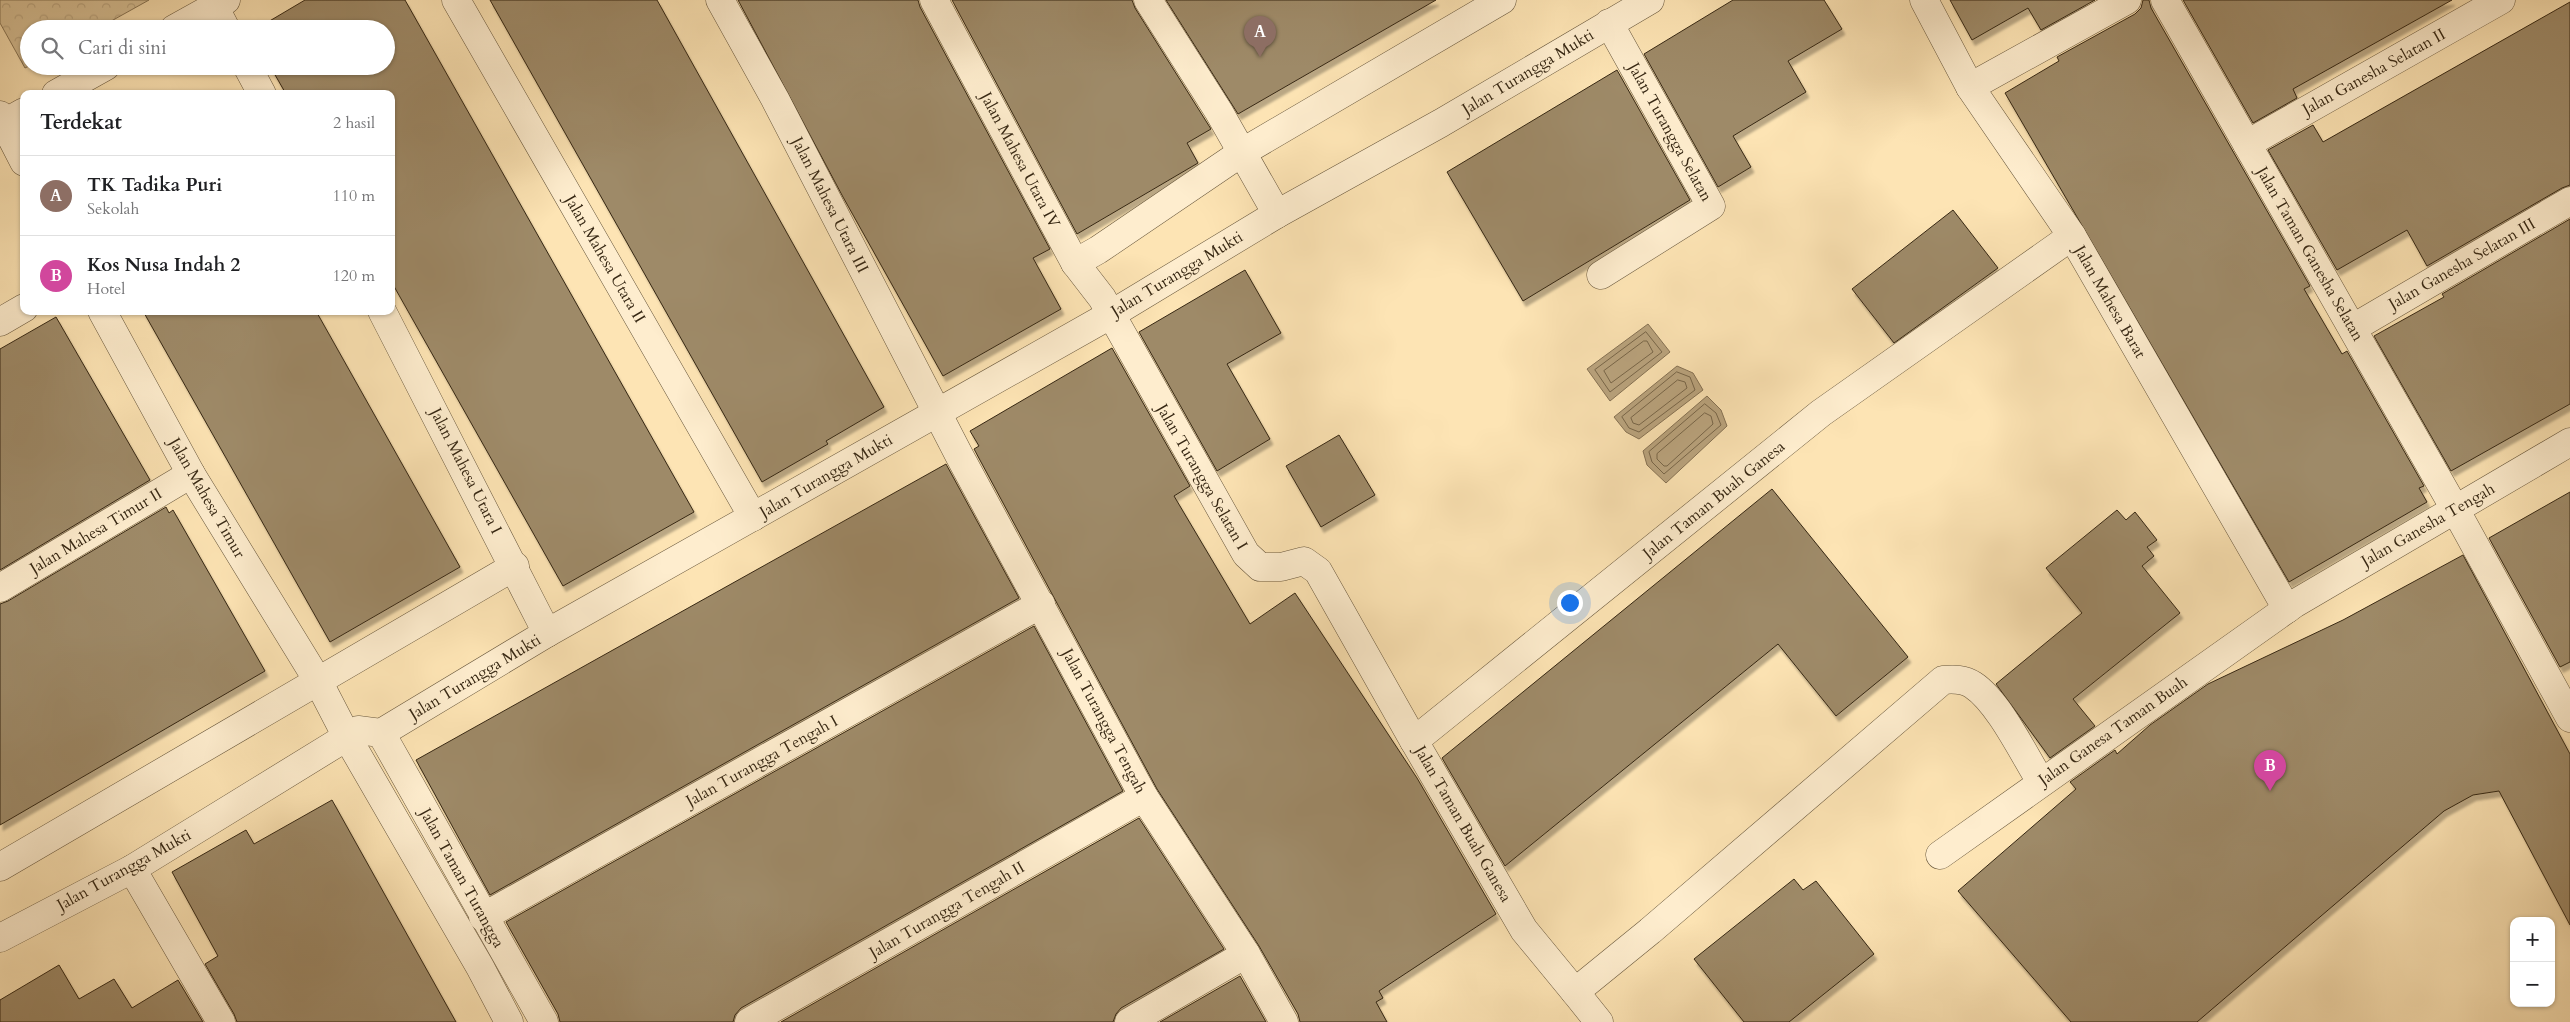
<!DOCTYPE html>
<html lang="id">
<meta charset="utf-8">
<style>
body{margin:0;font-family:Cardo,serif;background:#f2f2f2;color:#202124}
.controls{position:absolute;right:15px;bottom:15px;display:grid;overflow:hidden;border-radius:10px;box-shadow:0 1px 4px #0004}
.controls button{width:45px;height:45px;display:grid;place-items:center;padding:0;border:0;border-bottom:1px solid #e0e0e0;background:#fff;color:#202124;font:25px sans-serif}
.you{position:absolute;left:1569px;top:602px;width:18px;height:18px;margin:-12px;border:4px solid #fff;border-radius:50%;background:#1a73e8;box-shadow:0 0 0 8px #1a73e833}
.badge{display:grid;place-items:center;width:32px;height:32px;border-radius:50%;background:#8f2418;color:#fff;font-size:16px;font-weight:700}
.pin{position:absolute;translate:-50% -41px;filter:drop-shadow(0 1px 2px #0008)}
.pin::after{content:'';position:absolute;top:26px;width:18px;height:15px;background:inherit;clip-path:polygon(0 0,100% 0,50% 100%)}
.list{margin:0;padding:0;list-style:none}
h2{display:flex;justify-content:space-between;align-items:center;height:65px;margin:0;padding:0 20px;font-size:21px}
h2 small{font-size:16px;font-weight:400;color:#757577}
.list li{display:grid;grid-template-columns:32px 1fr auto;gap:15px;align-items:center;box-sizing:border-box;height:80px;padding:0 20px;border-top:1px solid #e0e0e0}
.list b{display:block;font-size:19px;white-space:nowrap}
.list p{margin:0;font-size:16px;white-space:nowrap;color:#757577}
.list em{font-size:16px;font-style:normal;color:#757577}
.icon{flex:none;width:28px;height:28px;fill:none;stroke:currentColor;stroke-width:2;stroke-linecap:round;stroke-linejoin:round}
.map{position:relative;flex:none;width:2570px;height:1022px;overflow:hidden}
.search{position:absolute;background:#fff;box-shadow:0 1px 4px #0004;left:20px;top:20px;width:375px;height:55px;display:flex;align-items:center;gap:12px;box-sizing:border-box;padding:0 18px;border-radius:28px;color:#757577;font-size:19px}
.panel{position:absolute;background:#fff;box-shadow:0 1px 4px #0004;left:20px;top:90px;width:375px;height:225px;border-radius:10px}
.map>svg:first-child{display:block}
.park{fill:url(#park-crowns);stroke:#897656}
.water{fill:#baa47e;stroke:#867254}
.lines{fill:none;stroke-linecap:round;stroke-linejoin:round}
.shore{stroke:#786649;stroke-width:1}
.building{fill:#9e8a67;stroke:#372814;filter:url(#shadow)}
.street-casing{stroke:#68573c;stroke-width:29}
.street{stroke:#feedce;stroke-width:28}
.labels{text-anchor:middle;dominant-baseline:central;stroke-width:4;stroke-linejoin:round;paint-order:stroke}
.street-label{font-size:16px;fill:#372814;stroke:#feedce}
</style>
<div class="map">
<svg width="2570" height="1022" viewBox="0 0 2570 1022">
<defs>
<pattern id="park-crowns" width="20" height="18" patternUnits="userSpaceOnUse" patternTransform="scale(1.25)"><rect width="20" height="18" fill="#dbc499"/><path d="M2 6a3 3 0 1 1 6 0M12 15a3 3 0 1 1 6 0" fill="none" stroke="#bda883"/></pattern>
<filter id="shadow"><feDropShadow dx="3" dy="5.5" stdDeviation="1" flood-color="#0004"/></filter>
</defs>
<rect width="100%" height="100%" fill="#fde4b4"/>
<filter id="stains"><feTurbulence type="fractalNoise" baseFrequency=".004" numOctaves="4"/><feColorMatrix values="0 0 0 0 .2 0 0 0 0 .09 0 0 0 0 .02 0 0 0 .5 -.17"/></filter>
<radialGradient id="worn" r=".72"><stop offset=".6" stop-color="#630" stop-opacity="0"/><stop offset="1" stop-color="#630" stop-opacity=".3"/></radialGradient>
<!-- park -->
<polygon class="park" points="0,0 149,0 97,29 29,29 29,66 25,68 0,23"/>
<!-- water -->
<g class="water">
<polygon points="1648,324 1670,352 1610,401 1587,369"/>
<polygon points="1677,366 1693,373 1703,390 1639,439 1626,432 1614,417"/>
<polygon points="1707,396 1721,410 1727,426 1666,483 1647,465 1643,451"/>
</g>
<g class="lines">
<!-- shore -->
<g class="shore">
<polygon points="1646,332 1662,352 1610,392 1595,370"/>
<polygon points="1644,341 1647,341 1653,352 1611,383 1604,371"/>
<polygon points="1677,372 1690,377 1695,390 1639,432 1629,428 1622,417"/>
<polygon points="1678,380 1685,382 1687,388 1639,425 1633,423 1631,418"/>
<polygon points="1705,404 1716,413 1721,425 1664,474 1652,462 1649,452"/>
<polygon points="1705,413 1711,416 1713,424 1667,466 1664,466 1657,459 1657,454"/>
</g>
</g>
<!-- building -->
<g class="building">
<polygon points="305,0 405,0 694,512 563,586 391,281 391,94 286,94 270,66 386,66 386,29 256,29"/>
<polygon points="490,0 657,0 884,407 826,441 828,444 762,482"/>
<polygon points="738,0 918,0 920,7 1050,249 1033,258 1061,309 943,376 843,197"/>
<polygon points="952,0 1132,0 1135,8 1211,129 1187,143 1198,163 1077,234"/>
<polygon points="1166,0 1436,0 1238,114"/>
<polygon points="1733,0 1824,0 1842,29 1788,61 1806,92 1733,136 1751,167 1718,187 1644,54"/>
<polygon points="1950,0 2095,0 2041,30 2028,8 1972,40"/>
<polygon points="2143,0 2149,0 2151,8 2310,286 2304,289 2342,354 2347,351 2424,486 2419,488 2427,502 2289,582 2005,93 2059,61 2057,57 2135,14 2141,8"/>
<polygon points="2183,0 2452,0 2293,89 2297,98 2253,123"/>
<polygon points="2570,2 2570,185 2562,188 2427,266 2407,230 2337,270 2268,150 2313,125 2323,142"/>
<polygon points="1617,70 1690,200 1523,301 1447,172"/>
<polygon points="1953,210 1998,268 1894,343 1852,289"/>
<polygon points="2570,219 2570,404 2451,471 2374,336 2444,297 2442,294"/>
<polygon points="1245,270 1281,333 1227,364 1270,439 1217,471 1139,332"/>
<polygon points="143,311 316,311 460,567 330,642"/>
<polygon points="56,317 150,480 0,570 0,349"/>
<polygon points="1112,348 1190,486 1174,496 1250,624 1295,593 1417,778 1496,914 1379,991 1383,998 1376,1002 1387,1022 1300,1022 1298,1014 1259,946 1157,789 974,449 979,446 970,431"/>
<polygon points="1339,435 1375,495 1321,527 1286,466"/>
<polygon points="946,464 1019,598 490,895 416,760"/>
<polygon points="1772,489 1908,657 1836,716 1778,644 1505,866 1442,758"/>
<polygon points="2570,492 2570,662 2560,667 2489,538"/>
<polygon points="166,507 169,513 173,510 265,671 0,825 0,604 8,601"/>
<polygon points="2117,510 2126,520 2135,512 2157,540 2147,547 2154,556 2142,566 2180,613 2073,699 2095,726 2050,758 1996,684 2082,613 2046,568"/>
<polygon points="2463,555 2570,754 2570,925 2499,791 2473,795 2444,811 2197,1022 2071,1022 1958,891 2076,789 2070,782 2115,750 2117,754 2150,725 2208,684 2343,620"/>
<polygon points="1034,626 1123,791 741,1008 735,1015 733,1022 560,1022 558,1014 506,922"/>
<polygon points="332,800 409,938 456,1022 237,1022 234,1014 205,964 218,956 172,872 246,830 254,844"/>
<polygon points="1139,818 1224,949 1121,1008 1116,1014 1113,1022 781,1022"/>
<polygon points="1794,879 1803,890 1816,881 1874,954 1789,1022 1744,1022 1694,959"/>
<polygon points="59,965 79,999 114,979 132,1008 178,980 203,1022 0,1022 0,1000"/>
<polygon points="1240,976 1266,1022 1160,1022"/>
</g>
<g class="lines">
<defs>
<g id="street">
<polyline points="456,0 753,517"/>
<polyline points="720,0 775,99 959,455 1144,797 1246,954 1284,1022"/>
<polyline points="934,0 1075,263 1102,298 1246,554 1260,567 1281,567 1304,561 1318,571 1414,741"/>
<polyline points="1148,0 1219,112 1277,214"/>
<polyline points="1924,0 1970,87 2072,236 2287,609"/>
<polyline points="2165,0 2455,509 2570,718"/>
<polyline points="214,6 226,29"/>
<polyline points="174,29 226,0"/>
<polyline points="247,66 262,94"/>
<polyline points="1970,87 2127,0"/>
<polyline points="56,94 106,66"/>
<polyline points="0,115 24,162"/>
<polyline points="4,123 24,112"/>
<polyline points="2247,144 2501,0"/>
<polyline points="1075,263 1098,250 1241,153 1502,0"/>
<polyline points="1601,275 1711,206 1609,23"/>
<polyline points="102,311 191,474 318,681 347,737 480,967 509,1022"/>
<polyline points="382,311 547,633"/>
<polyline points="0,322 24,308"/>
<polyline points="2353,328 2570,201"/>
<polyline points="0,588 191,474"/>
<polyline points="381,733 544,1022"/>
<path d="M2041,782C2024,755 1999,702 1973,685C1964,679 1954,679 1943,680L1650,931L1575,992L1524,930L1414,741L1821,413L2072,236"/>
<polyline points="1940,855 2294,604 2570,442"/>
<polyline points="0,867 515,566"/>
<polyline points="132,869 221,1022"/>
<polyline points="483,917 1041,604"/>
<polyline points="0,938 132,869 358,730 381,733 547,633 1110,315 1277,214 1441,123 1650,0"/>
<polyline points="1575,992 1599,1022"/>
<polyline points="749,1022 1144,797"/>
<polyline points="1129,1022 1246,954"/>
</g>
</defs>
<!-- street casing -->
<use href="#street" class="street-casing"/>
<!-- street -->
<use href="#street" class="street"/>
</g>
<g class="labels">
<!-- street labels -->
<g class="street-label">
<text transform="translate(1528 72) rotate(-31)">Jalan Turangga Mukti</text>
<text transform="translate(2374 72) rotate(-29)">Jalan Ganesha Selatan II</text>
<text transform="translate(1670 132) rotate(61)">Jalan Turangga Selatan</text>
<text transform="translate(1020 160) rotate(62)">Jalan Mahesa Utara IV</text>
<text transform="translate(830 205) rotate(63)">Jalan Mahesa Utara III</text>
<text transform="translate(2310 254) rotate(60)">Jalan Taman Ganesha Selatan</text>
<text transform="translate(605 259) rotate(60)">Jalan Mahesa Utara II</text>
<text transform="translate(2462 264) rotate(-30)">Jalan Ganesha Selatan III</text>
<text transform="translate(1177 274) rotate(-31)">Jalan Turangga Mukti</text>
<text transform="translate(2110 302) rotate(60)">Jalan Mahesa Barat</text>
<text transform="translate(466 471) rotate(63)">Jalan Mahesa Utara I</text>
<text transform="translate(826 476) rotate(-30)">Jalan Turangga Mukti</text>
<text transform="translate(1202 477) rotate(60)">Jalan Turangga Selatan I</text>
<text transform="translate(207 498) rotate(60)">Jalan Mahesa Timur</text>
<text transform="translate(1714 500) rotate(-39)">Jalan Taman Buah Ganesa</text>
<text transform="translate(2428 525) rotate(-30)">Jalan Ganesha Tengah</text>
<text transform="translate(96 531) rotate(-31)">Jalan Mahesa Timur II</text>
<text transform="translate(475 677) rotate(-31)">Jalan Turangga Mukti</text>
<text transform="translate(1104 721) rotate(62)">Jalan Turangga Tengah</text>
<text transform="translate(2113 731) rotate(-35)">Jalan Ganesa Taman Buah</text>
<text transform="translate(762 761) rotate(-29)">Jalan Turangga Tengah I</text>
<text transform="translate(1463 824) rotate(60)">Jalan Taman Buah Ganesa</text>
<text transform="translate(124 870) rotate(-29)">Jalan Turangga Mukti</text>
<text transform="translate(462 878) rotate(61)">Jalan Taman Turangga</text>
<text transform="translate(947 910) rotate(-30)">Jalan Turangga Tengah II</text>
</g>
</g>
<rect width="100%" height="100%" filter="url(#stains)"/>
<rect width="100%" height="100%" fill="url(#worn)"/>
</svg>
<div class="controls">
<button>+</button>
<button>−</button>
</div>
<div class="you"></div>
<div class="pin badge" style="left:1260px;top:57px;background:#8d6e63">A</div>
<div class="pin badge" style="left:2270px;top:791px;background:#d1479c">B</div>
<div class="search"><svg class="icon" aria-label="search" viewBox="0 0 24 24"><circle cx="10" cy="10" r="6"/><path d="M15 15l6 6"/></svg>Cari di sini</div>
<section class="panel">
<h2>Terdekat<small>2 hasil</small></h2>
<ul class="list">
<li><span class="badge" style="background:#8d6e63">A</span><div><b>TK Tadika Puri</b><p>Sekolah</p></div><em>110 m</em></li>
<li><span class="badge" style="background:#d1479c">B</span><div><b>Kos Nusa Indah 2</b><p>Hotel</p></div><em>120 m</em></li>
</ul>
</section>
</div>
